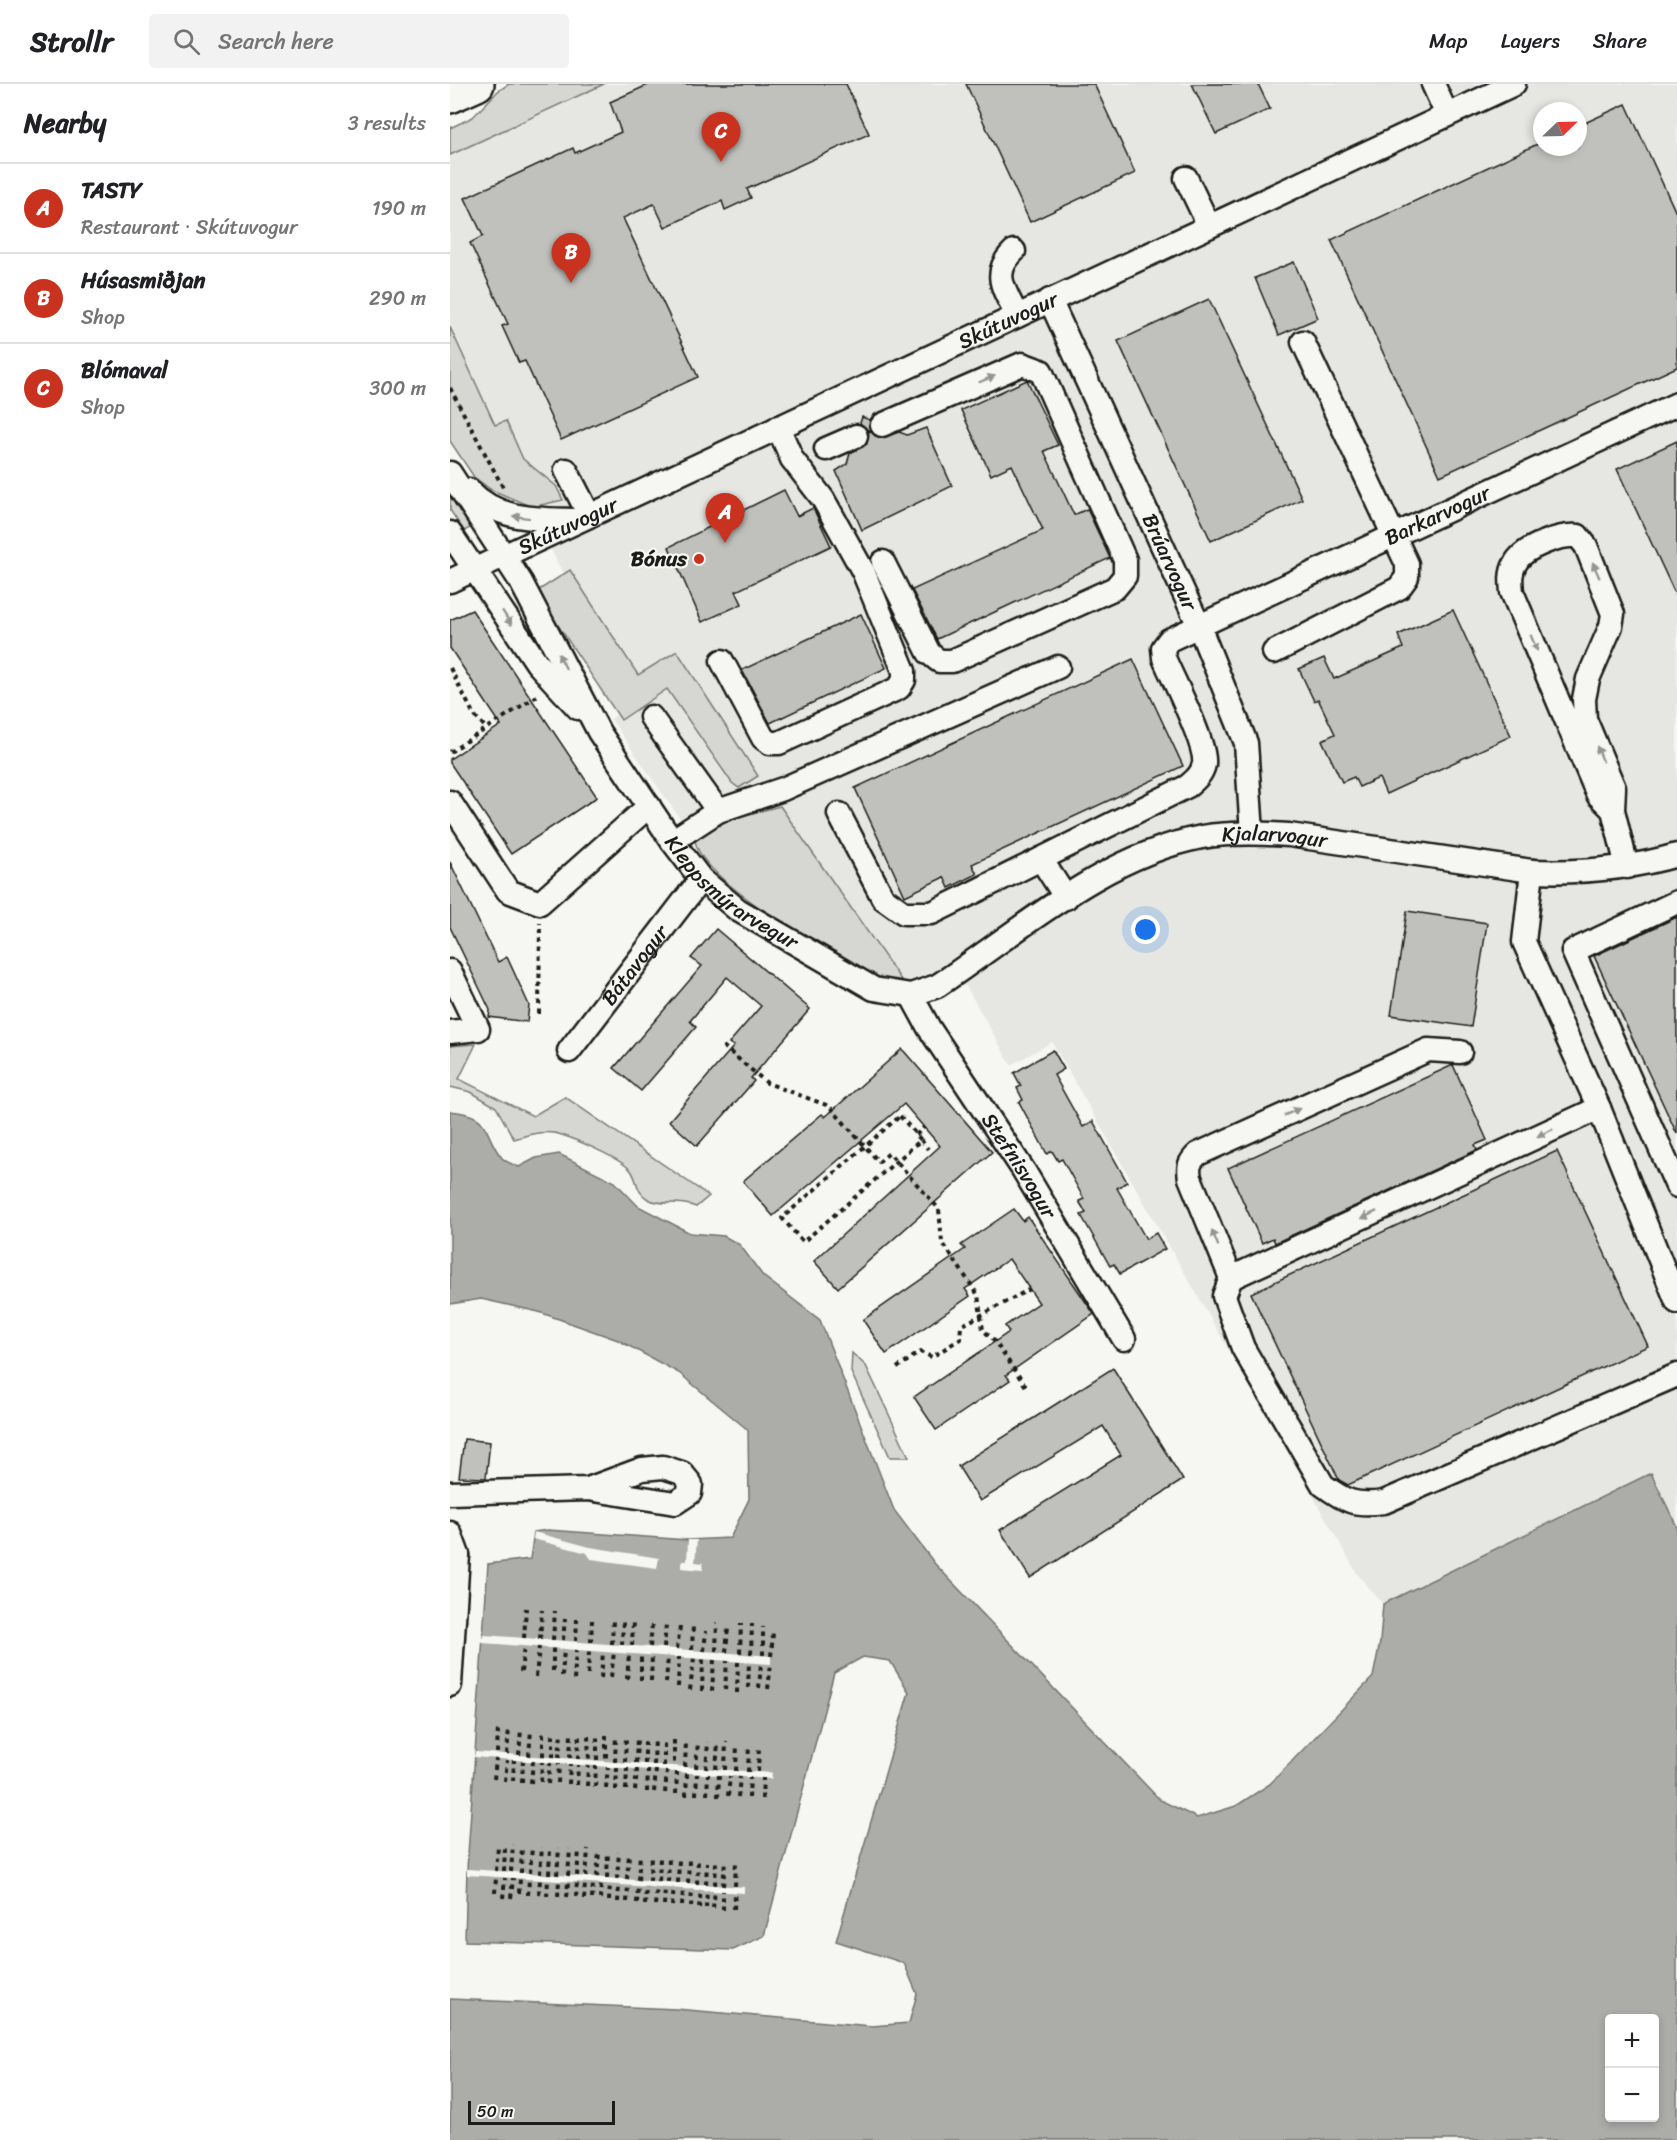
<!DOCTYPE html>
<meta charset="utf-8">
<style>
body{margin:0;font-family:Sriracha,sans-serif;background:#f2f2f2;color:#202124}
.controls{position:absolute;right:18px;bottom:18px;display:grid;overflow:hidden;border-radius:6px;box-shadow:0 3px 9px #0003}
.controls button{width:54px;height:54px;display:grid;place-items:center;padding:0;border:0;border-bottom:2px solid #e0e0e0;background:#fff;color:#202124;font:30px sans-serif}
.compass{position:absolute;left:1083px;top:18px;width:54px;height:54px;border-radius:50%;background:#fff;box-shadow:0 3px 9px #0003;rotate:67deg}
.scale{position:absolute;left:18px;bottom:15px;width:147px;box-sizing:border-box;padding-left:6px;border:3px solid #1c1c1c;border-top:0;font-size:16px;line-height:21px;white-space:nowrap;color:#1c1c1c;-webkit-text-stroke:4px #f6f6f2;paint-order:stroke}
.you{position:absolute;left:696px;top:846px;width:21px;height:21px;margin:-15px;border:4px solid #fff;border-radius:50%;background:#1a73e8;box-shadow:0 0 0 9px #1a73e833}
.badge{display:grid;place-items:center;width:39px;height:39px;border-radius:50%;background:#c8321e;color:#fff;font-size:20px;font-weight:700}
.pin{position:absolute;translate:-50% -50px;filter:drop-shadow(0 2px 3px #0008)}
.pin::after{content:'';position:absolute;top:32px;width:21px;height:18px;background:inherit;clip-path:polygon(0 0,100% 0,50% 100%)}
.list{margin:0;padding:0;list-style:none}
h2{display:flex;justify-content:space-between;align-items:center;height:78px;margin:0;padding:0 24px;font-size:26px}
h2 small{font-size:20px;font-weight:400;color:#757577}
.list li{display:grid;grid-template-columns:39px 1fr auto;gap:18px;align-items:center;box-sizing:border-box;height:90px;padding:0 24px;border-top:2px solid #e0e0e0}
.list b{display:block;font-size:22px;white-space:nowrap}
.list p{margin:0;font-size:20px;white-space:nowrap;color:#757577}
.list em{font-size:20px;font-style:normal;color:#757577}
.icon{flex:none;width:33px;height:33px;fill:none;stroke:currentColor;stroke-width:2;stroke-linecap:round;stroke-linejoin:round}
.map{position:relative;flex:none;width:1227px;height:2056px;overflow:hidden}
header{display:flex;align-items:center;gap:36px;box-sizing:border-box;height:84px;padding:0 30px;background:#fff;border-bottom:2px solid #e0e0e0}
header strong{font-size:28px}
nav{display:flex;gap:33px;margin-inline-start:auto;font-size:21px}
.search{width:420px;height:54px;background:#f2f2f2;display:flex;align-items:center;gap:15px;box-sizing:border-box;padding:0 21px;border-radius:6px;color:#757577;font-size:22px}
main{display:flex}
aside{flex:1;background:#fff}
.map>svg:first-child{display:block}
.built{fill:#e6e6e2;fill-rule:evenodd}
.green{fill:#d6d6d2;stroke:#797977;stroke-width:1.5}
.water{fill:#acaca9;stroke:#727271;stroke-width:1.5;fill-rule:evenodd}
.pier{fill:#f6f6f2}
.building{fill:#c0c0bd;stroke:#1c1c1c;stroke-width:1.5}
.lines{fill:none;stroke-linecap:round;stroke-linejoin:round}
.minor-casing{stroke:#1c1c1c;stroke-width:27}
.highway-casing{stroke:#1c1c1c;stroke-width:38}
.path{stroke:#1c1c1c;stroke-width:4;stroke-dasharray:4.5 4.5;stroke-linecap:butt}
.minor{stroke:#f6f6f2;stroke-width:22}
.highway{stroke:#f6f6f2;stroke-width:33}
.oneway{fill:#949492}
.poi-dot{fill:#c8321e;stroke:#f6f6f2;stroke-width:2}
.labels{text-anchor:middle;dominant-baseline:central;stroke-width:4.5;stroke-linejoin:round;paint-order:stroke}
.street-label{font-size:21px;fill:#1c1c1c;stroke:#f6f6f2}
.poi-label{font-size:21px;font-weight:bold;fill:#1c1c1c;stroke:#f6f6f2;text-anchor:end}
</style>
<header>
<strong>Strollr</strong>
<div class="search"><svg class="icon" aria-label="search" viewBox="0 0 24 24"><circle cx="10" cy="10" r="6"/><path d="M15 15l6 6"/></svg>Search here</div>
<nav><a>Map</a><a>Layers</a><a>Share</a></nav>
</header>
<main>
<aside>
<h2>Nearby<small>3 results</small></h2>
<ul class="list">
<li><span class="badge">A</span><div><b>TASTY</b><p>Restaurant · Skútuvogur</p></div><em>190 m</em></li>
<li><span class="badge">B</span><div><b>Húsasmiðjan</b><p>Shop</p></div><em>290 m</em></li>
<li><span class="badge">C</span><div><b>Blómaval</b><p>Shop</p></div><em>300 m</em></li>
</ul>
</aside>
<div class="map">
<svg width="1227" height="2056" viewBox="0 0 1227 2056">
<rect width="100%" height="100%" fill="#f6f6f2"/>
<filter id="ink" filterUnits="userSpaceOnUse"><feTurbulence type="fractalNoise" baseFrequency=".0167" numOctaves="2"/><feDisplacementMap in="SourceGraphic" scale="12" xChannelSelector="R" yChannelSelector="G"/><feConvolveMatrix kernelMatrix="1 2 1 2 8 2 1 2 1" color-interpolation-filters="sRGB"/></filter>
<g filter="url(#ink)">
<!-- built -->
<path class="built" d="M154,0H1227V1443L1201,1389L933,1520L908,1491L602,958L561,981L516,902L454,900L330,722L235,742L161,635L192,612L108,480L0,243V71ZM1092,27H1128V63H1092Z"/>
<!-- green -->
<g class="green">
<polygon points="59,0 154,0 0,71 0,44 23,33 48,7"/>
<polygon points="0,243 45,341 56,337 73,375 106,402 113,416 82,423 40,405 24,393 0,357"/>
<polygon points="0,401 26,441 14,447 0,426"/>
<polygon points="120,486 188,591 227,567 308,692 289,704 282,699 217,605 171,636 86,508"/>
<path d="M330,722L454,900L432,898C394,875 247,798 245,755L265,739Z"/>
<path d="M26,960L9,995L83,1032L115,1013L259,1112L246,1123C228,1115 213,1123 198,1115C186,1108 188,1098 182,1088C175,1076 119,1052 104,1049C90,1047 77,1051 64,1055L46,1023L21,1008L0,1003V962Z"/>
<polygon points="402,1269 416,1282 459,1373 440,1373 401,1288"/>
</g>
<!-- water -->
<path class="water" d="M0,1027C44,1031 31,1048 52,1074C56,1078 64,1081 69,1083L86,1074L109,1070L165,1098L188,1122L240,1149L274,1152L290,1161L313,1192L370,1236L444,1426L485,1480L710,1716L747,1734L786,1722L820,1700L923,1593L930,1558L933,1520L1201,1389L1227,1443V2056H0V1915L226,1925L422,1942L459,1939L467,1910L454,1879L386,1857L459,1608L440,1577L413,1573L384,1589L314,1852L283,1866L15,1857L17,1785L38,1480L80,1475L84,1448L98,1446L238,1456L280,1454L299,1415L298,1346L229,1289L168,1256L89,1228L31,1215L0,1220ZM1160,1934H1204V2034H1160Z"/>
<!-- pier -->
<g class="pier">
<polygon points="84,1448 140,1463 209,1474 207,1484 141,1475 137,1469 83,1455"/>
<polygon points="238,1456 247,1456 245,1478 253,1479 253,1486 231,1484 232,1477 237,1477"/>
<polygon points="33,1551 321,1572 321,1580 32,1559"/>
<polygon points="25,1668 322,1689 321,1695 24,1673"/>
<polygon points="17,1785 294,1803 294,1809 17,1791"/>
</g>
<!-- building -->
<g class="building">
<polygon points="200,0 396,0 419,50 297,105 301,114 275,126 272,117 215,143 204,120 173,134 248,293 111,356 75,277 69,279 52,242 58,240 20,159 33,152 15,114 123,64 125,69 171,48 160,18"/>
<polygon points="516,0 644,0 685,89 580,138"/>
<polygon points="742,0 808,0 820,25 766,50"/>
<polygon points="1176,20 1227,131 1227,283 990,392 881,156 1092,58 1092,63 1128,63 1128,42"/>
<polygon points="844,178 868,234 829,251 805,194"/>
<polygon points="759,215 852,415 761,457 668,257"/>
<polygon points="577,296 608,361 594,367 624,431 637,425 660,474 487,555 462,506 593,446 562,381 541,391 511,326"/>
<polygon points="412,333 420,336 420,347 430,354 449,348 457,351 476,344 502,402 412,446 386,387 397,380 400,369 417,360 419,347 410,339"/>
<polygon points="1227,357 1227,514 1167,385"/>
<polygon points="334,406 347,432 363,424 381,462 286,507 292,520 252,538 219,463"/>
<polygon points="22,526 147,713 61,770 0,679 0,675 51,641 0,564 0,536"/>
<polygon points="1003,526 1061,652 936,710 929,694 909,703 904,693 892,698 872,656 885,650 868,615 864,617 849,585 874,574 884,595 953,564 948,551"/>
<polygon points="411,530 436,584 320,639 292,586"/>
<polygon points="683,575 733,682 522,780 527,790 499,804 494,793 455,812 405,704"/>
<polygon points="0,778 48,878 57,873 79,921 77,938 39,933 40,926 0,843"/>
<polygon points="957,827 1037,839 1021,943 941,931"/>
<polygon points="1227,833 1227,1050 1144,872"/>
<polygon points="266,845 360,925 301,994 304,997 247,1062 219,1037 284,962 279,959 311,922 277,893 240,937 246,943 191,1007 164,984 252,882 241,874"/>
<polygon points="452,965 542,1068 388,1204 364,1177 490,1062 454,1020 323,1132 293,1097 372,1030 375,1033"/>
<polygon points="603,966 614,985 604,991 633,1043 643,1037 677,1098 667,1104 696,1155 706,1149 715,1165 670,1190 664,1180 660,1182 631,1131 636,1129 629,1117 634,1115 612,1075 608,1077 602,1067 597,1070 569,1018 573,1016 567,1004 571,1002 564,989"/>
<polygon points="1003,981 1037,1056 1025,1061 1027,1066 825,1159 823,1154 812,1159 778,1084"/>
<polygon points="1107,1067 1198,1262 898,1401 889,1396 801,1209"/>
<polygon points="564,1125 573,1137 578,1133 644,1230 556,1291 560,1296 486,1346 464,1313 559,1248 555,1242 589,1219 559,1175 515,1205 520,1212 436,1270 413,1236 515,1165 511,1161"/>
<polygon points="663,1284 733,1396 580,1494 550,1446 671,1371 653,1342 530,1417 508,1382"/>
<polygon points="14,1355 40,1358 36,1394 9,1393"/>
</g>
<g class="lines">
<defs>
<g id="minor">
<polyline points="983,0 997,31"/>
<polyline points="736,94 759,142"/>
<path d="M564,167C540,190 555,206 567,232"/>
<path id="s1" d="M600,216L749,542L796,659L802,749"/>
<polyline points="432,341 572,280 591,287 675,476 675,492 665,504 502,577 489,577 479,569 433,478"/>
<polyline points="376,365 406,352"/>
<polyline points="116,386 139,431"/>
<path id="s2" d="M0,389L71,498L149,648L222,757L251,795L288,826L424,905L461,911L487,902C570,847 652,772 752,753C781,748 811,749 839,751L1082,787C1132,789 1179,785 1227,771"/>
<path d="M19,406C48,437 86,435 125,436"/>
<polyline points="0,449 87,579 128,624"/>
<path id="s3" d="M0,497L1064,0"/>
<polyline points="824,568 949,504 957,493 957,480 853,258"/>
<polyline points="272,577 313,654 320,659 329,659 449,604 454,596 454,587 413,487 373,415 342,375 328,343"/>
<polyline points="201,633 268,727"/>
<polyline points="0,718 58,807 90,819 199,722"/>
<path d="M1163,726L1148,711L1062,508C1061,498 1060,489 1065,480C1073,463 1111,450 1128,452L1136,462L1163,530L1161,542L1138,595L1134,615L1135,635L1164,704L1163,726L1177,783"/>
<polyline points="389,730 433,814 454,829 482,829 591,775 616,814"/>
<polyline points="222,757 268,727 333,705 608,583"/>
<path id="s4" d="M591,775L738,702C746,695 752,690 754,680C757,660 723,596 714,574L713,564L719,556L1227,320"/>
<polyline points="1082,787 1074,858 1149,1024 1227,1218"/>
<polyline points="1227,818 1123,867 1227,1102"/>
<polyline points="0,887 28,945 0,948"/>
<path id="s5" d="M461,911L479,944L574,1087L674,1255"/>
<path id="s6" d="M119,967L251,795"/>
<path d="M1010,968L978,966L748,1070C739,1078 738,1083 740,1094L781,1194L1149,1024"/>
<path d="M781,1194L774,1212L793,1264L873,1401C896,1418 905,1422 934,1418L1227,1291"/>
<polyline points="0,1409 138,1405 225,1419 240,1409 241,1400 232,1389 213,1383 192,1385 138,1405"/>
<polyline points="0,1449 8,1471"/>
<polyline points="0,1470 8,1471 0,1601"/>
</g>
<polyline id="highway" points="0,12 27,0"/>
</defs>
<!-- minor casing -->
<use href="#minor" class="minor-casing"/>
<!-- highway casing -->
<use href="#highway" class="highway-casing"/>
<!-- path -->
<g class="path">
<polyline points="0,304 55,407"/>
<polyline points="0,584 24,631 37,645"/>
<polyline points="0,668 90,610"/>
<polyline points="89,930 90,838"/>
<polyline points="273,962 317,999 379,1022 429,1078 439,1069 489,1125 492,1158 528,1211 533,1246 543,1255 577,1304"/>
<polygon points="450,1032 471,1056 353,1158 332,1134"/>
<polyline points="466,1051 474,1043"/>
<polyline points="471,1056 478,1065"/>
<polyline points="447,1284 470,1268 482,1273 510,1255 511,1242 580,1205"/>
<polyline points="74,1554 76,1524"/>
<polyline points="90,1555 92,1526"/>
<polyline points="103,1556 105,1527"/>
<polyline points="113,1556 115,1535"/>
<polyline points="126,1557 127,1535"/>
<polyline points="141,1558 142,1536"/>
<polyline points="162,1560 163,1536"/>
<polyline points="172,1561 173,1537"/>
<polyline points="182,1562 183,1537"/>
<polyline points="200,1563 202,1541"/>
<polyline points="214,1564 216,1540"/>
<polyline points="227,1565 230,1542"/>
<polyline points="242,1566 243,1541"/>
<polyline points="254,1567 256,1547"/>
<polyline points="266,1567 267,1539"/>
<polyline points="276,1568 278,1544"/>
<polyline points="290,1569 291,1539"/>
<polyline points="301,1570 302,1540"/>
<polyline points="313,1571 313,1543"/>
<polyline points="321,1572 323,1549"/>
<polyline points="103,1587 103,1564"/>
<polyline points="71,1588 74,1562"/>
<polyline points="138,1590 139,1567"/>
<polyline points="112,1592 114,1565"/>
<polyline points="86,1593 89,1563"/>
<polyline points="161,1593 164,1568"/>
<polyline points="151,1594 153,1568"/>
<polyline points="177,1595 179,1570"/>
<polyline points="124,1596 126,1566"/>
<polyline points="191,1596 191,1570"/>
<polyline points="201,1597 202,1571"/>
<polyline points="216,1599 218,1572"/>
<polyline points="228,1603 229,1573"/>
<polyline points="298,1604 299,1578"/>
<polyline points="309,1604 311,1579"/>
<polyline points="318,1605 321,1580"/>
<polyline points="240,1606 244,1574"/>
<polyline points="275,1606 277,1577"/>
<polyline points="252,1607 253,1575"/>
<polyline points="262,1607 264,1576"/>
<polyline points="287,1609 288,1578"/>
<polyline points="156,1651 156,1677"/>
<polyline points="138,1652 139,1676"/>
<polyline points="224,1656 224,1682"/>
<polyline points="47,1669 48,1644"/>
<polyline points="57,1670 59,1644"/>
<polyline points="69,1671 71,1645"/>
<polyline points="79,1672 81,1646"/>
<polyline points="93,1672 93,1647"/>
<polyline points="103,1673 103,1648"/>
<polyline points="109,1674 111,1649"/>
<polyline points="120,1674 121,1650"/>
<polyline points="128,1675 129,1651"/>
<polyline points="147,1676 147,1651"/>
<polyline points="165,1678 166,1651"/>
<polyline points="175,1678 176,1653"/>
<polyline points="186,1679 187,1653"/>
<polyline points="195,1680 195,1654"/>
<polyline points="204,1681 205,1654"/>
<polyline points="214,1682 214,1655"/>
<polyline points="235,1683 236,1657"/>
<polyline points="246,1684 248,1658"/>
<polyline points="256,1685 258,1658"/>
<polyline points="266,1685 268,1659"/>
<polyline points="275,1686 276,1658"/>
<polyline points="286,1687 287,1660"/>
<polyline points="298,1688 299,1661"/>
<polyline points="308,1688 309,1662"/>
<polyline points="44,1695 46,1675"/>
<polyline points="55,1697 57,1676"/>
<polyline points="63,1697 64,1676"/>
<polyline points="72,1698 73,1677"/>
<polyline points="91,1698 92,1678"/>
<polyline points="81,1699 83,1677"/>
<polyline points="108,1699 109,1679"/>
<polyline points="98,1700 100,1679"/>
<polyline points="119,1700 120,1680"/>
<polyline points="127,1701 128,1681"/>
<polyline points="137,1702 138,1682"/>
<polyline points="145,1703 146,1682"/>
<polyline points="156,1704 158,1683"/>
<polyline points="166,1706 167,1684"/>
<polyline points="176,1706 177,1684"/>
<polyline points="185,1707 187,1685"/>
<polyline points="197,1708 198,1686"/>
<polyline points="204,1708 206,1686"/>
<polyline points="215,1709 217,1687"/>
<polyline points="226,1710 227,1688"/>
<polyline points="246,1711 247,1690"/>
<polyline points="257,1711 258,1690"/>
<polyline points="236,1712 237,1689"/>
<polyline points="278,1712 280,1692"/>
<polyline points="268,1713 269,1691"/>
<polyline points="288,1713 290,1693"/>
<polyline points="299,1714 300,1693"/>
<polyline points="312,1715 313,1694"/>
<polyline points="46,1787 48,1763"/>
<polyline points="54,1787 55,1764"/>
<polyline points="61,1788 63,1761"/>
<polyline points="71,1789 72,1762"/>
<polyline points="80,1789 82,1763"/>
<polyline points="90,1790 92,1763"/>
<polyline points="99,1790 100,1764"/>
<polyline points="107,1791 109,1764"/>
<polyline points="118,1792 120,1765"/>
<polyline points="127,1792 129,1766"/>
<polyline points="136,1793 138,1765"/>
<polyline points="147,1793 149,1767"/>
<polyline points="157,1794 158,1767"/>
<polyline points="167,1795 169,1768"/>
<polyline points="177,1795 179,1770"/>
<polyline points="188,1796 190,1771"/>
<polyline points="200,1797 201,1772"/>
<polyline points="209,1797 210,1774"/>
<polyline points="218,1798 219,1774"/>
<polyline points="228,1799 229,1775"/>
<polyline points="238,1799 239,1776"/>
<polyline points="247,1800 248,1777"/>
<polyline points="256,1800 257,1778"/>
<polyline points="265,1801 266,1777"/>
<polyline points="273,1802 275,1777"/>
<polyline points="285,1802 286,1777"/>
<polyline points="45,1809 46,1793"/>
<polyline points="69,1809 70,1795"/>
<polyline points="89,1810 90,1796"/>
<polyline points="78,1811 79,1795"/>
<polyline points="97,1812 98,1796"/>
<polyline points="108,1812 109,1797"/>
<polyline points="117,1813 118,1798"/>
<polyline points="126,1813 127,1798"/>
<polyline points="53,1814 55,1794"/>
<polyline points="61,1814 63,1794"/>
<polyline points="134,1815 135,1799"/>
<polyline points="142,1815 143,1799"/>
<polyline points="150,1815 151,1800"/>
<polyline points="159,1817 160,1800"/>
<polyline points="168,1818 169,1801"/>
<polyline points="177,1818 178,1801"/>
<polyline points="187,1819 188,1802"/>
<polyline points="195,1821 196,1803"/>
<polyline points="205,1821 207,1803"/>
<polyline points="214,1821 215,1804"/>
<polyline points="222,1822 224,1804"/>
<polyline points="232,1822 233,1805"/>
<polyline points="241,1823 242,1805"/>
<polyline points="249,1824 251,1806"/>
<polyline points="256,1824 257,1806"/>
<polyline points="263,1824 265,1807"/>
<polyline points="284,1825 285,1808"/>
<polyline points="273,1826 273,1807"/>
</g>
<!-- minor -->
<use href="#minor" class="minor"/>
<!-- highway -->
<use href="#highway" class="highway"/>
</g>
<!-- one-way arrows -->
<defs><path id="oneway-solid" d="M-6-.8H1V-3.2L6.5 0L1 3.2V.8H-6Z" transform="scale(1.5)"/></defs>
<g class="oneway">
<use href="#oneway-solid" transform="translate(537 295) rotate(-23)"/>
<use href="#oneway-solid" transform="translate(71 433) rotate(-173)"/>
<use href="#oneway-solid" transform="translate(1146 486) rotate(-114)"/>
<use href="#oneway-solid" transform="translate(57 534) rotate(57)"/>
<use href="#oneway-solid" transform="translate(1084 559) rotate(67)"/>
<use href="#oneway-solid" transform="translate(112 577) rotate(-117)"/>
<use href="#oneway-solid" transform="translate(1150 670) rotate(-112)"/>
<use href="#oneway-solid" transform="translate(842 1028) rotate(-24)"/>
<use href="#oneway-solid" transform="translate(1095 1049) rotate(155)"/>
<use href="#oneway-solid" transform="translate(919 1131) rotate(155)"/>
<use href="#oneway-solid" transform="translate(765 1154) rotate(-112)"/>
</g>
</g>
<!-- markers -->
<circle class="poi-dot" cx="249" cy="475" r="6"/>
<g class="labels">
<!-- street labels -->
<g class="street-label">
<text stroke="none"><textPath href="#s3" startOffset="616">Skútuvogur</textPath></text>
<text stroke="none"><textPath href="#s4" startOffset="622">Barkarvogur</textPath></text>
<text stroke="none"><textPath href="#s3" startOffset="130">Skútuvogur</textPath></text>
<text stroke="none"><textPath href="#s1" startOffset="288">Brúarvogur</textPath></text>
<text stroke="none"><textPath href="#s2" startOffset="1128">Kjalarvogur</textPath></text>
<text stroke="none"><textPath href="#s2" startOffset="510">Kleppsmýrarvegur</textPath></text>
<text stroke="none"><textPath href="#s6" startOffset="108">Bátavogur</textPath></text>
<text stroke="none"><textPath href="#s5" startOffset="202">Stefnisvogur</textPath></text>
</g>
<!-- poi labels -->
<g class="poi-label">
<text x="237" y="475">Bónus</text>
</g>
</g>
</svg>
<div class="controls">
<button>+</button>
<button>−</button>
</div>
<svg class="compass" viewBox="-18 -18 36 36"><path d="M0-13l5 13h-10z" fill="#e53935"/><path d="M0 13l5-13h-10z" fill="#757577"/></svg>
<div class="scale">50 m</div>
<div class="you"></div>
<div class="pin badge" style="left:275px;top:459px">A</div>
<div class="pin badge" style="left:121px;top:199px">B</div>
<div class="pin badge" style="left:271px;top:78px">C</div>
</div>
</main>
